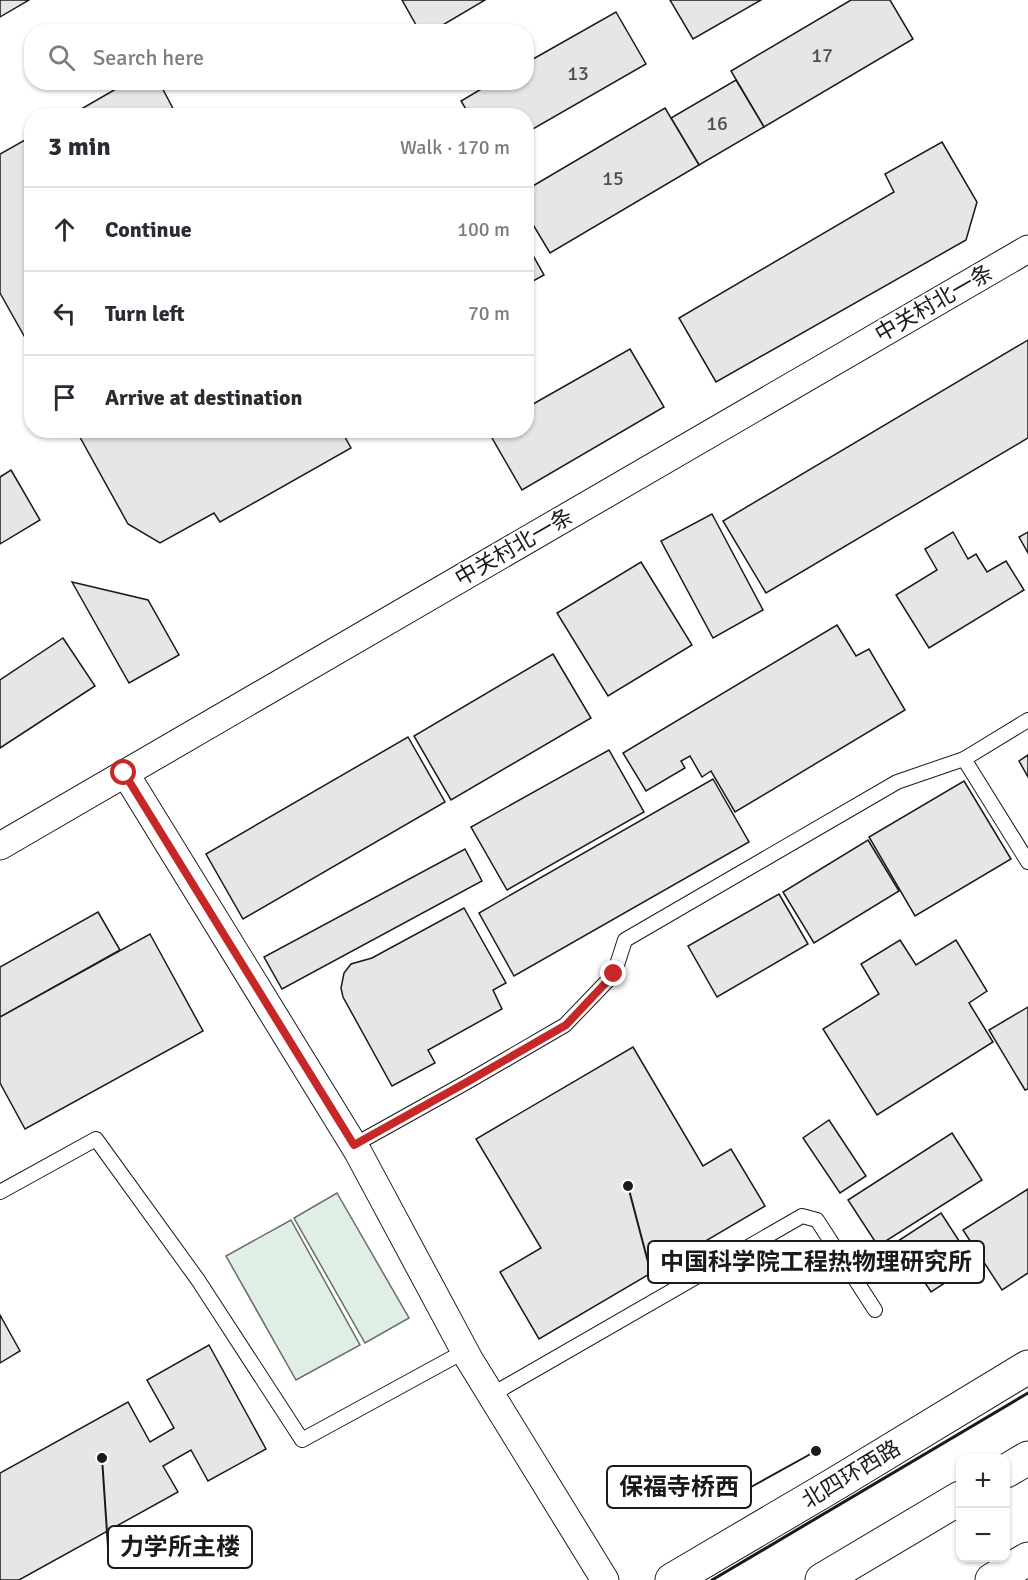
<!DOCTYPE html>
<meta charset="utf-8">
<style>
body{margin:0;font-family:Signika,"Noto Sans SC",sans-serif;background:#f7f7f7;color:#2b2b33}
.controls{position:absolute;right:18px;bottom:18px;display:grid;overflow:hidden;border-radius:12px;box-shadow:0 2px 4px #0004}
.controls button{width:54px;height:54px;display:grid;place-items:center;padding:0;border:0;border-bottom:2px solid #e1e1e2;background:#fff;color:#2b2b33;font:30px sans-serif}
.stop{position:absolute;width:18px;height:18px;margin:-14px;border:4px solid #c62828;border-radius:50%;background:#fff}
.stop.end{background:#c62828;border-color:#fff;box-shadow:0 2px 6px #0008}
.list{margin:0;padding:0;list-style:none}
h2{display:flex;justify-content:space-between;align-items:center;height:78px;margin:0;padding:0 24px;font-size:26px}
h2 small{font-size:20px;font-weight:400;color:#7c7c81}
.list li{display:grid;grid-template-columns:39px 1fr auto;gap:18px;align-items:center;box-sizing:border-box;height:84px;padding:0 24px;border-top:2px solid #e1e1e2}
.list b{display:block;font-size:22px;white-space:nowrap}
.list em{font-size:20px;font-style:normal;color:#7c7c81}
.icon{flex:none;width:33px;height:33px;fill:none;stroke:currentColor;stroke-width:2;stroke-linecap:round;stroke-linejoin:round}
.map{position:relative;flex:none;width:1028px;height:1580px;overflow:hidden}
.search{position:absolute;background:#fff;box-shadow:0 2px 4px #0004;left:24px;top:24px;width:510px;height:66px;display:flex;align-items:center;gap:15px;box-sizing:border-box;padding:0 21px;border-radius:24px;color:#7c7c81;font-size:22px}
.panel{position:absolute;background:#fff;box-shadow:0 2px 4px #0004;left:24px;top:108px;width:510px;height:330px;border-radius:24px}
.map>svg:first-child{display:block}
.green{fill:#e0efe3;stroke:#6a6a6a;stroke-width:1.5}
.building{fill:#e6e6e6;stroke:#1a1a1a;stroke-width:1.5}
.lines{fill:none;stroke-linecap:round;stroke-linejoin:round}
.lane-casing{stroke:#1a1a1a;stroke-width:16}
.street-casing{stroke:#1a1a1a;stroke-width:29}
.secondary-casing{stroke:#1a1a1a;stroke-width:35}
.highway-casing{stroke:#1a1a1a;stroke-width:35}
.lane{stroke:#fff;stroke-width:14}
.street{stroke:#fff;stroke-width:27}
.secondary{stroke:#fff;stroke-width:33}
.highway{stroke:#fff;stroke-width:33}
.wall{stroke:#1a1a1a;stroke-width:3}
.route{stroke:#c62828;stroke-width:8}
.labels{text-anchor:middle;dominant-baseline:central;stroke-width:4.5;stroke-linejoin:round;paint-order:stroke}
.number-label{font-size:20px;fill:#4d4d4d}
.street-label{font-size:22px;fill:#1a1a1a;stroke:#fff}
.leader{fill:none;stroke:#1a1a1a;stroke-width:2}
.callout-dot{fill:#1a1a1a;stroke:#fff;stroke-width:2}
.callout{fill:#fff;stroke:#1a1a1a;stroke-width:2}
.callout-label{font-size:24px;text-anchor:middle;font-weight:bold;fill:#1a1a1a}
</style>
<div class="map">
<svg width="1028" height="1580" viewBox="0 0 1028 1580">
<rect width="100%" height="100%" fill="#fff"/>
<!-- green -->
<g class="green">
<polygon points="337,1193 409,1318 365,1343 294,1218"/>
<polygon points="291,1220 360,1345 296,1380 226,1256"/>
</g>
<!-- building -->
<g class="building">
<polygon points="0,0 29,0 0,17"/>
<polygon points="402,0 485,0 431,32 420,32"/>
<polygon points="670,0 761,0 693,39"/>
<polygon points="851,0 890,0 913,39 764,127 731,71"/>
<polygon points="616,12 646,64 526,133 526,116 470,116 461,101 493,82 526,82 526,63"/>
<polygon points="736,80 764,127 699,165 671,118"/>
<polygon points="128,82 159,82 177,116 69,116"/>
<polygon points="665,108 699,165 550,253 526,213 526,190"/>
<polygon points="32,136 32,350 0,293 0,154"/>
<polygon points="942,142 977,202 966,240 716,382 679,318 894,192 885,174"/>
<polygon points="526,243 544,275 526,285"/>
<polygon points="1028,340 1028,438 766,593 723,521"/>
<polygon points="630,349 664,407 522,490 488,431 526,430 526,408"/>
<polygon points="76,430 341,430 351,448 220,522 214,513 160,543 128,524"/>
<polygon points="11,470 40,520 0,544 0,477"/>
<polygon points="712,514 763,610 713,638 661,541"/>
<polygon points="953,532 968,559 976,554 987,572 1006,561 1024,590 929,648 896,595 937,570 925,549"/>
<polygon points="1028,532 1028,553 1019,537"/>
<polygon points="641,562 692,645 608,696 557,613"/>
<polygon points="72,582 148,600 179,655 129,683"/>
<polygon points="837,625 856,656 869,649 905,710 735,812 711,771 702,777 690,756 681,761 685,768 646,791 623,753"/>
<polygon points="63,638 95,686 0,748 0,680"/>
<polygon points="553,654 591,718 451,800 414,736"/>
<polygon points="408,737 445,802 243,919 206,854"/>
<polygon points="609,750 644,812 507,890 471,827"/>
<polygon points="1028,755 1028,777 1019,761"/>
<polygon points="713,779 749,842 514,976 479,913"/>
<polygon points="964,781 1011,859 915,916 869,837"/>
<polygon points="868,840 899,891 814,943 783,892"/>
<polygon points="465,849 482,881 282,989 264,957"/>
<polygon points="779,894 808,944 717,997 688,946"/>
<polygon points="464,908 506,983 493,990 502,1009 428,1050 435,1063 392,1086 343,997 341,988 344,973 351,964 372,958"/>
<polygon points="98,912 120,950 0,1017 0,967"/>
<polygon points="150,934 203,1031 25,1129 0,1083 0,1017"/>
<polygon points="900,940 916,965 956,940 987,991 969,1003 993,1042 877,1115 823,1029 879,994 861,964"/>
<polygon points="1028,1007 1028,1089 1025,1090 989,1030"/>
<polygon points="633,1047 703,1166 731,1149 765,1206 539,1339 500,1272 541,1248 476,1139"/>
<polygon points="829,1120 866,1176 840,1193 803,1138"/>
<polygon points="952,1133 982,1180 878,1246 848,1200"/>
<polygon points="1028,1189 1028,1273 1002,1290 963,1230"/>
<polygon points="941,1213 974,1264 931,1292 898,1241"/>
<polygon points="0,1315 20,1351 0,1363"/>
<polygon points="209,1345 266,1449 208,1481 191,1450 163,1466 178,1492 19,1580 0,1580 0,1473 128,1402 150,1442 174,1428 147,1380"/>
</g>
<g class="lines">
<defs>
<g id="lane">
<polyline points="1028,720 964,759 1028,862"/>
<polyline points="354,1145 467,1082 565,1025 614,974 625,940 897,782 964,759"/>
<polyline points="0,1192 96,1139 198,1280 302,1440 465,1351"/>
<polyline points="491,1395 802,1216 817,1220 875,1310"/>
</g>
<g id="street">
<polyline points="125,773 358,1152 469,1359 605,1580"/>
<polyline points="0,846 1028,249"/>
</g>
<polyline id="secondary" points="672,1580 835,1484 1028,1367"/>
<g id="highway">
<polyline points="1006,1471 1028,1458"/>
<polyline points="822,1580 960,1498"/>
<polyline points="992,1580 1028,1559"/>
</g>
</defs>
<!-- lane casing -->
<use href="#lane" class="lane-casing"/>
<!-- street casing -->
<use href="#street" class="street-casing"/>
<!-- secondary casing -->
<use href="#secondary" class="secondary-casing"/>
<!-- highway casing -->
<use href="#highway" class="highway-casing"/>
<!-- lane -->
<use href="#lane" class="lane"/>
<!-- street -->
<use href="#street" class="street"/>
<!-- secondary -->
<use href="#secondary" class="secondary"/>
<!-- highway -->
<use href="#highway" class="highway"/>
<!-- wall -->
<polyline class="wall" points="712,1580 1028,1393"/>
</g>
<g class="lines">
<!-- route -->
<polyline class="route" points="124,773 354,1145 467,1082 566,1025 614,974"/>
</g>
<g class="labels">
<!-- number labels -->
<g class="number-label">
<text x="822" y="55">17</text>
<text x="578" y="73">13</text>
<text x="717" y="123">16</text>
<text x="613" y="178">15</text>
</g>
<!-- street labels -->
<g class="street-label">
<text transform="translate(934 303) rotate(-30)">中关村北一条</text>
<text transform="translate(514 547) rotate(-30)">中关村北一条</text>
<text transform="translate(851 1474) rotate(-31)">北四环西路</text>
</g>
</g>
<!-- callouts -->
<path class="leader" d="M628 1186L648 1262M816 1451L751 1487M102 1458L108 1547"/>
<g class="callout-dot">
<circle cx="628" cy="1186" r="6"/>
<circle cx="816" cy="1451" r="6"/>
<circle cx="102" cy="1458" r="6"/>
</g>
<g class="callout">
<rect x="648" y="1241" width="336" height="42" rx="6"/>
<rect x="607" y="1466" width="144" height="42" rx="6"/>
<rect x="108" y="1526" width="144" height="42" rx="6"/>
</g>
<g class="callout-label">
<text x="816" y="1270">中国科学院工程热物理研究所</text>
<text x="679" y="1495">保福寺桥西</text>
<text x="180" y="1555">力学所主楼</text>
</g>
</svg>
<div class="controls">
<button>+</button>
<button>−</button>
</div>
<div class="stop" style="left:124px;top:773px"></div>
<div class="stop end" style="left:614px;top:974px"></div>
<div class="search"><svg class="icon" aria-label="search" viewBox="0 0 24 24"><circle cx="10" cy="10" r="6"/><path d="M15 15l6 6"/></svg>Search here</div>
<section class="panel">
<h2>3 min<small>Walk · 170 m</small></h2>
<ul class="list">
<li><svg class="icon" aria-label="ahead" viewBox="0 0 24 24"><path d="M12 20V5M6 11l6-6 6 6"/></svg><div><b>Continue</b></div><em>100 m</em></li>
<li><svg class="icon" aria-label="left" viewBox="0 0 24 24"><path d="M17 20v-9H6M10 6l-5 5 5 5"/></svg><div><b>Turn left</b></div><em>70 m</em></li>
<li><svg class="icon" aria-label="arrive" viewBox="0 0 24 24"><path d="M6 21V4h12l-3 4 3 4H6"/></svg><div><b>Arrive at destination</b></div></li>
</ul>
</section>
</div>
